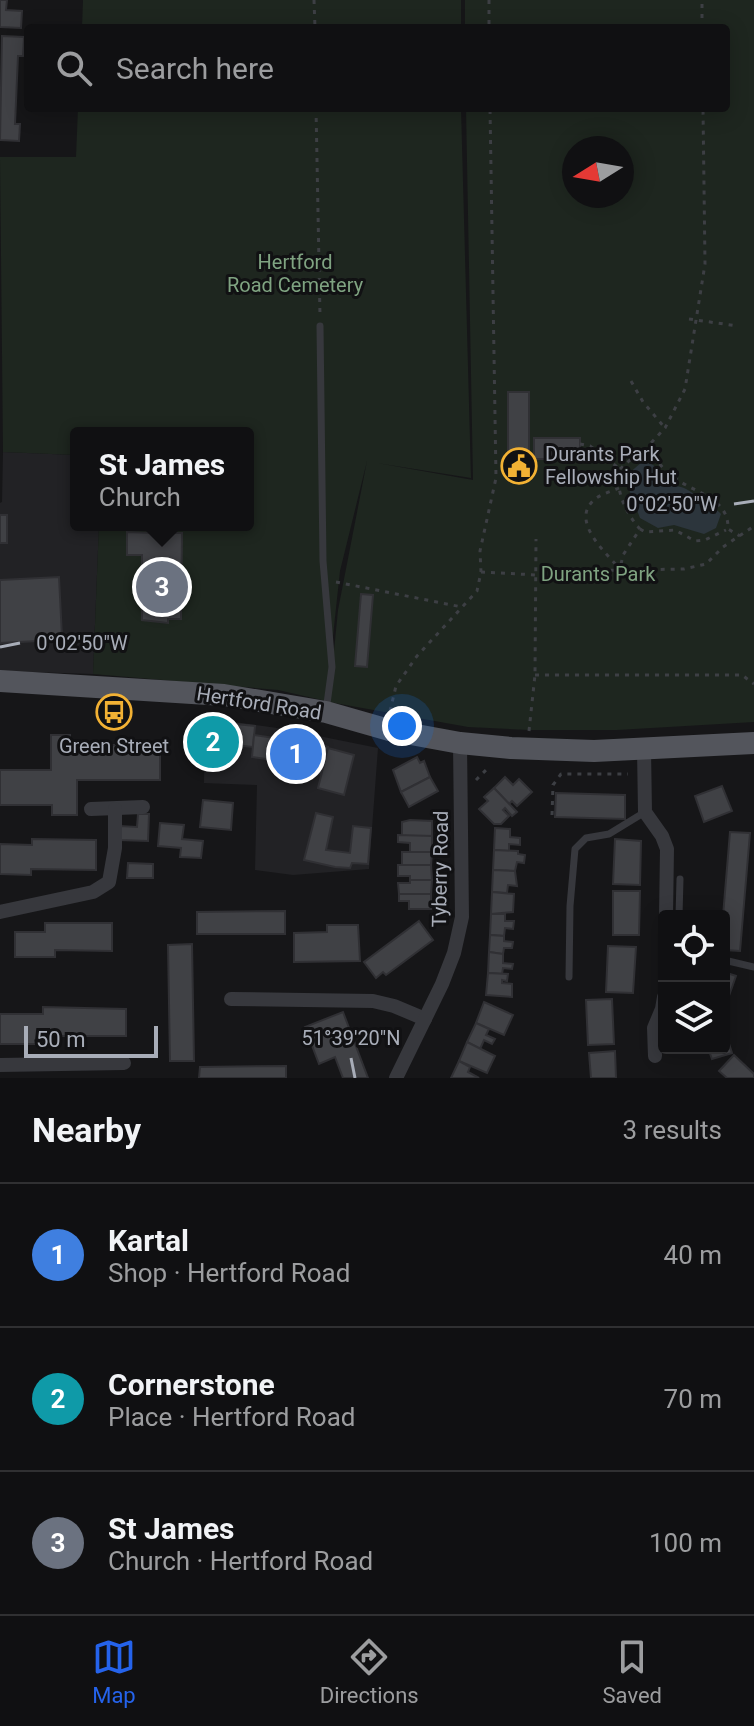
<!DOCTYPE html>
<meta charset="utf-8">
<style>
body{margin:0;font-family:Roboto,sans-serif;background:#1e1e20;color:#f1f3f6}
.controls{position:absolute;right:24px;bottom:24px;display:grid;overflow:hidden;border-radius:8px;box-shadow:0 4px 20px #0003}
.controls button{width:72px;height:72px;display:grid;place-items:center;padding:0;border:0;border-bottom:2px solid #303032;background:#101012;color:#f1f3f6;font:40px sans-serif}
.compass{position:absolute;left:562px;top:136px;width:72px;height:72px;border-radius:50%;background:#101012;box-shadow:0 4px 20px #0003;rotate:259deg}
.scale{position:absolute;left:24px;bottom:20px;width:134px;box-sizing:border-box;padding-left:8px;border:4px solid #a8adb8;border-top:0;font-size:22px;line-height:28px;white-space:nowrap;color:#a8adb8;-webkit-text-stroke:6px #111113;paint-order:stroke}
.you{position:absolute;left:402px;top:726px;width:28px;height:28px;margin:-20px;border:6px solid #fff;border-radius:50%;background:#1a73e8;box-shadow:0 0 0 12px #1a73e833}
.badge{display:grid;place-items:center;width:52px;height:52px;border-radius:50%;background:#2563eb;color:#fff;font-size:26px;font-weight:700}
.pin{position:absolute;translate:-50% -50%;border:4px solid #fff;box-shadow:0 2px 8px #0006}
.popup{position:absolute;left:70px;top:427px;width:184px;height:104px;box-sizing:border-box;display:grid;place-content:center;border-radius:8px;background:#101012;filter:drop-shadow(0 2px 6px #0005);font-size:26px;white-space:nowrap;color:#9c9d9f}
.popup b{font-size:30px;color:#f1f3f6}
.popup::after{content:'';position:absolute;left:50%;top:100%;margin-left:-16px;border:16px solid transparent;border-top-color:#101012}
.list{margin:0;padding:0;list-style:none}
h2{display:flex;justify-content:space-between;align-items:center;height:104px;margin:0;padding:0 32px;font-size:34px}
h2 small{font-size:26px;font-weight:400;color:#9c9d9f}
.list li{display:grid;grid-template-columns:52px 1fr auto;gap:24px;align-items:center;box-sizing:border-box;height:144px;padding:0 32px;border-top:2px solid #303032}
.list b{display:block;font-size:30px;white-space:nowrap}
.list p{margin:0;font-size:26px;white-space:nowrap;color:#9c9d9f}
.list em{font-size:26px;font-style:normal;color:#9c9d9f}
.icon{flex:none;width:44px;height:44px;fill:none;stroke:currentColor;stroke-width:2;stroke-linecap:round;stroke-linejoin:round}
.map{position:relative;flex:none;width:754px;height:1078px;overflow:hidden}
.search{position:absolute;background:#101012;box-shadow:0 4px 20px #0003;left:24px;right:24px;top:24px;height:88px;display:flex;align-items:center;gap:20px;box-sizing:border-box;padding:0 28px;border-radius:8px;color:#9c9d9f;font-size:30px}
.sheet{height:536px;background:#101012}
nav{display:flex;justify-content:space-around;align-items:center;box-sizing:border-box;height:112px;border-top:2px solid #303032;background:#101012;font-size:22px;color:#9c9d9f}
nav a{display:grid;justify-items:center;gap:4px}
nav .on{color:#2563eb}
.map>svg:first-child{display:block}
.built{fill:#222225}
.green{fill:#1e261f;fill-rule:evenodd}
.water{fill:#2c353c}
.building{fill:#404145;stroke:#303034;stroke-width:2}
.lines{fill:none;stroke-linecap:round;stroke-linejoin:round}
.path{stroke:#3d3f44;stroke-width:3;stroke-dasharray:4 6;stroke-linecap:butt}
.service{stroke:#37383d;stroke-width:7}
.minor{stroke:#37383d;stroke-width:14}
.primary{stroke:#53555c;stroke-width:22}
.ticks{fill:none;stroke:#a8adb8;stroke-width:3}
.labels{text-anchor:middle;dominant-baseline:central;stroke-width:6;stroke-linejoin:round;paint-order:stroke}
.park-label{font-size:20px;fill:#7fa381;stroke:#111113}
.poi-label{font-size:20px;fill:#a8adb8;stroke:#111113;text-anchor:start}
.street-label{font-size:20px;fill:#a8adb8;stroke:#111113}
.ticks-label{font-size:20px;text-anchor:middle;fill:#a8adb8;stroke:#111113;stroke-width:6;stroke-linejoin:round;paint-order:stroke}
</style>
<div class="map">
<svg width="754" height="1078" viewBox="0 0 754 1078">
<rect width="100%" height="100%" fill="#161618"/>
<!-- built -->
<g class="built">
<polygon points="3,452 76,455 76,525 99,525 93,674 0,671 0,503 2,502"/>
<polygon points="205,718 284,729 378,748 369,869 293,875 255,870 257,785 204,783"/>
</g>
<!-- green -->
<g class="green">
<polygon points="83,0 461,0 461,28 82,28"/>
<path d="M465,0H754V722L617,730H529L468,727L329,702L338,610L367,461L340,571L326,701L278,690L93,674L99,525H248V433H76V455L3,452L0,157H76L78,108H461L471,478L377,463L473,480L466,108H726V28H465ZM574,148H622V196H574Z"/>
</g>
<!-- water -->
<path class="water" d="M642,462C659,463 660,475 672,484C677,487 680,486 684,488C689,490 718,510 721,514L716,528L704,534L674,525L658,528L640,518L628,487L621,480Z"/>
<!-- building -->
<g class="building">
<polygon points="0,0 7,0 6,10 22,11 21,28 0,27"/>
<polygon points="2,36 24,37 23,56 18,56 15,124 20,124 19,141 0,140"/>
<rect x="508" y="392" width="21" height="79"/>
<rect x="534" y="438" width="46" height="21"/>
<rect x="0" y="515" width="7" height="28"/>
<polygon points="152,525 171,525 171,533 182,533 181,619 168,619 168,623 142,620 142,555 127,555 127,532 152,533"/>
<polygon points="59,577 62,637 38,638 38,641 0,643 0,580"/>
<polygon points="361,594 373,595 367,667 355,666"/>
<polygon points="236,724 255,726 253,747 234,745"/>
<polygon points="207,730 220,730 217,769 211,769 212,753 206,753"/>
<polygon points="220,730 231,731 229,754 225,753 224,769 217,769"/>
<polygon points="51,735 70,735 70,745 160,745 160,780 77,780 77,815 52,815 52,805 0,805 0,770 51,770"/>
<polygon points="254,735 275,738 273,760 252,757"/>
<polygon points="292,740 307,743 301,769 286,765"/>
<polygon points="307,743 322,747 316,773 301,769"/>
<polygon points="322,745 328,747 321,774 316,773"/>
<polygon points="328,748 354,755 344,795 318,788"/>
<polygon points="417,757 420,763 424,761 430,777 401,792 393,770"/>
<polygon points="430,777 438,791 409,807 401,792"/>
<polygon points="505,777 513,785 519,779 532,792 517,806 512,801 509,804 494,788"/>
<polygon points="722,786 732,811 704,822 695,796"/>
<polygon points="494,788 517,812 512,816 505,808 503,810 509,816 501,824 494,824 479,809 488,801 484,797"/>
<polygon points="556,793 625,795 625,819 555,817"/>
<polygon points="203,800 233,803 231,830 200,827"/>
<polygon points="316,813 333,817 326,850 350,853 353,826 371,828 368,864 352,863 350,868 335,867 304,860"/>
<polygon points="138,814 149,814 148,841 119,840 120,826 137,827"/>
<polygon points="410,820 432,821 432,836 402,836 402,822"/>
<polygon points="160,823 184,825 182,839 203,841 201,858 180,857 181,848 158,846"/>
<polygon points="495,828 510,829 510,837 520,838 520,845 509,844 509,851 494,850"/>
<polygon points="730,832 750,833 740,951 724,950 723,916"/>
<polygon points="398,835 432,836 432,852 410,852 410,843 398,842"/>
<polygon points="32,839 96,840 96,870 31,869 31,875 0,874 0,844 32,845"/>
<polygon points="615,839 641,841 640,885 613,884"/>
<polygon points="494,850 518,851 518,854 525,855 524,863 517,862 515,871 493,870"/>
<polygon points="402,852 432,852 431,865 402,865"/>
<polygon points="128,863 153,864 153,878 127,878"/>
<polygon points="398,865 431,865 432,880 410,880 410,876 398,876"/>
<polygon points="493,870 515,871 517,886 508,885 507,893 492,892"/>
<polygon points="410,880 432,880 431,894 399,894 398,883 410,883"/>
<polygon points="613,891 640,891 639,935 613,935"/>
<polygon points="492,892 514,894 513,912 491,914"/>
<polygon points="399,894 431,894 431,909 409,909 409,901 399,901"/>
<polygon points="285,911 285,934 197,934 197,912"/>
<polygon points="491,914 505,914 505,921 514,921 513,929 505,928 504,936 490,935"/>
<polygon points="419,921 433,940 386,975 383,972 376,978 364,962"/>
<polygon points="45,923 112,923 112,951 55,950 55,957 15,957 15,932 45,932"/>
<polygon points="327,925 358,925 360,961 294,962 294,933 327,932"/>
<polygon points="490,935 504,936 504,941 513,942 512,948 504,948 503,954 489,952"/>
<polygon points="192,944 194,1061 170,1061 168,945"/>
<polygon points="608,946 636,947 633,993 606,992"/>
<polygon points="489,952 503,954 503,963 513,964 512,969 503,968 502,974 488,973"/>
<polygon points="724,972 736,976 724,1010"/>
<polygon points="488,973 508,974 507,981 502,980 502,983 512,984 512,997 486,995"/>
<polygon points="612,999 614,1044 588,1045 586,1000"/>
<polygon points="484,1002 513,1015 504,1035 476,1023"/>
<polygon points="43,1007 126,1009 126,1036 56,1036 56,1044 0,1044 0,1014 43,1014"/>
<polygon points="343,1012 368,1078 343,1078 335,1057 319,1064 305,1027"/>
<polygon points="476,1023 489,1029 486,1035 495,1039 492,1044 484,1040 480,1049 467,1042"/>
<polygon points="724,1028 732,1053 712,1059 708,1048 724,1048"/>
<polygon points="467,1042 495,1056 487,1073 459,1061"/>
<polygon points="615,1051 616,1078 591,1078 589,1053"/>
<polygon points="734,1055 754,1074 754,1078 727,1078 719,1071"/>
<polygon points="459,1061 470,1067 468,1072 479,1078 451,1078"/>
<polygon points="286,1066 286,1078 199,1078 200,1067"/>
</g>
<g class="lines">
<!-- path -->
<g class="path">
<polyline points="314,0 315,28"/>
<polyline points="489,0 489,28"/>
<polyline points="702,28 702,0"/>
<polyline points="316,108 320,316"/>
<polyline points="689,319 738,326"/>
<polyline points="631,381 643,402 665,428"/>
<path d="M580,444L590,446L620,469C614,488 626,514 640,529L623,555L620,569"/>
<polyline points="648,452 650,444 665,428 685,389 705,264 703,108"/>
<path d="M620,469L631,459L648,452C657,460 666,473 676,479C698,494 729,499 728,529L740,536"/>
<path d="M619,488C610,492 597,495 591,503C573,524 607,554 620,569"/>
<polyline points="640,529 645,532 675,530 695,541 705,540 726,530"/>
<polyline points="481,572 537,575 572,571 684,569 706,564 723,547 754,526"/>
<polyline points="336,582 462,607"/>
<polyline points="535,675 742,675 754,684"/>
<polyline points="390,711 396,686 417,656 477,591 481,572 480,551 496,478 490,108"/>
<polyline points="529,731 535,675 536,539"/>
<polyline points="476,780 490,766"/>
<polyline points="552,815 553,785 561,774 628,774"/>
</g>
<!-- service -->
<g class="service">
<polyline points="320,326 323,561 332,667 326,711"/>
<polyline points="679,916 680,879"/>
<polyline points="724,960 754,967"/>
<polyline points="569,977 570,906 575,849 586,838 609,834 645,812"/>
</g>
<!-- minor -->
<g class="minor">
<polyline points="644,749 645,812 662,836 667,849 666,916"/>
<polyline points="91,809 143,807"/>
<polyline points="0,912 93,892 109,882 115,848 115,809"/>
<polyline points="231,999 373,1001 394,1006 425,1019"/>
<polyline points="655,1056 654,1028 662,1009 664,997"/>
<polyline points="0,1065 124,1063"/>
<polyline points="396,1078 442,984 454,953 462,917 460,743"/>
</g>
<!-- primary -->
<polyline class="primary" points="0,681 224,695 326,712 389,730 460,743 511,748 594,751 754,743"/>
</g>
<!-- ticks -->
<path class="ticks" d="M734,504L754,501M0,647L20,643M351,1058L355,1078"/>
<!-- icons -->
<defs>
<symbol id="civic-ring" viewBox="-11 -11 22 22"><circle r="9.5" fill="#111113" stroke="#f2b134" stroke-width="1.5"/><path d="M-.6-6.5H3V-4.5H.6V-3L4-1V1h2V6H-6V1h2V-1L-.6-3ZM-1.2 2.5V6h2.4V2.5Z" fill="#f2b134"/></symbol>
<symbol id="bus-ring" viewBox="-11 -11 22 22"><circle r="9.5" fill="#111113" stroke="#f2b134" stroke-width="1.5"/><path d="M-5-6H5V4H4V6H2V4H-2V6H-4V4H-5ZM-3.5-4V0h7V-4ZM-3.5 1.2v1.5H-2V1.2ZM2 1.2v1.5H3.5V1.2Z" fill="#f2b134"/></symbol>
</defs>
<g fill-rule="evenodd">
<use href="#civic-ring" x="499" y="446" width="40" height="40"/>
<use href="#bus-ring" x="94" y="692" width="40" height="40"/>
</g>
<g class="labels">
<!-- park labels -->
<g class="park-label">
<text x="295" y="262">Hertford<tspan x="295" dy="23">Road Cemetery</tspan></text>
<text x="598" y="574">Durants Park</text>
</g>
<!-- poi labels -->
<g class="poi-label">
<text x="545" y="454">Durants Park<tspan x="545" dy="23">Fellowship Hut</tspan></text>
<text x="114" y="746" text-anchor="middle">Green Street</text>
</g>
<!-- street labels -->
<g class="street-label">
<text transform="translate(259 703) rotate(9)">Hertford Road</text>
<text transform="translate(440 869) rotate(-89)">Tyberry Road</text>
</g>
</g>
<g class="ticks-label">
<text x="672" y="511">0°02'50"W</text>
<text x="82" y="650">0°02'50"W</text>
<text x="351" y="1045">51°39'20"N</text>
</g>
</svg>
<div class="controls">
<button><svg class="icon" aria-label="locate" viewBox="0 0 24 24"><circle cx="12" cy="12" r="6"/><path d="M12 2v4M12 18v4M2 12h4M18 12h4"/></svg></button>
<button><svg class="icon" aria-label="layers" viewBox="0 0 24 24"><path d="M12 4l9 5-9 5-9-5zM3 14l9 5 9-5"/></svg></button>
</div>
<svg class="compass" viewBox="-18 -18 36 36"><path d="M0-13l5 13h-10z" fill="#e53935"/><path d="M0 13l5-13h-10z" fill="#9c9d9f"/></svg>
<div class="scale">50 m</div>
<div class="you"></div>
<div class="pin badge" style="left:296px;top:754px;background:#3f7fe0">1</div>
<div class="pin badge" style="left:213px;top:742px;background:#0f9aa8">2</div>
<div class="pin badge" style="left:162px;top:587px;background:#6b7280">3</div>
<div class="popup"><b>St James</b>Church</div>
<div class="search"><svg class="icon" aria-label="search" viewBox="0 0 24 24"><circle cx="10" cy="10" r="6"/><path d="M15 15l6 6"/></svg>Search here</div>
</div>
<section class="sheet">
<h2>Nearby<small>3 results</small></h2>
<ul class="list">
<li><span class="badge" style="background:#3f7fe0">1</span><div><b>Kartal</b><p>Shop · Hertford Road</p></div><em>40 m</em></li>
<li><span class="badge" style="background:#0f9aa8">2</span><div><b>Cornerstone</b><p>Place · Hertford Road</p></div><em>70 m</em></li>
<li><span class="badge" style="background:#6b7280">3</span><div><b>St James</b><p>Church · Hertford Road</p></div><em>100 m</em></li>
</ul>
</section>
<nav>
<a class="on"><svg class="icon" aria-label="map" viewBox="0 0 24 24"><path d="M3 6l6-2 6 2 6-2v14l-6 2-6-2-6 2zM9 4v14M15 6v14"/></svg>Map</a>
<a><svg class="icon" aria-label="directions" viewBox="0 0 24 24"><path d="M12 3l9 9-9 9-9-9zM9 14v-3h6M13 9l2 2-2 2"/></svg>Directions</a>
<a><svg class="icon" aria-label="saved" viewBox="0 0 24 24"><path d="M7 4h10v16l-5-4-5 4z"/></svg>Saved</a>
</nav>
